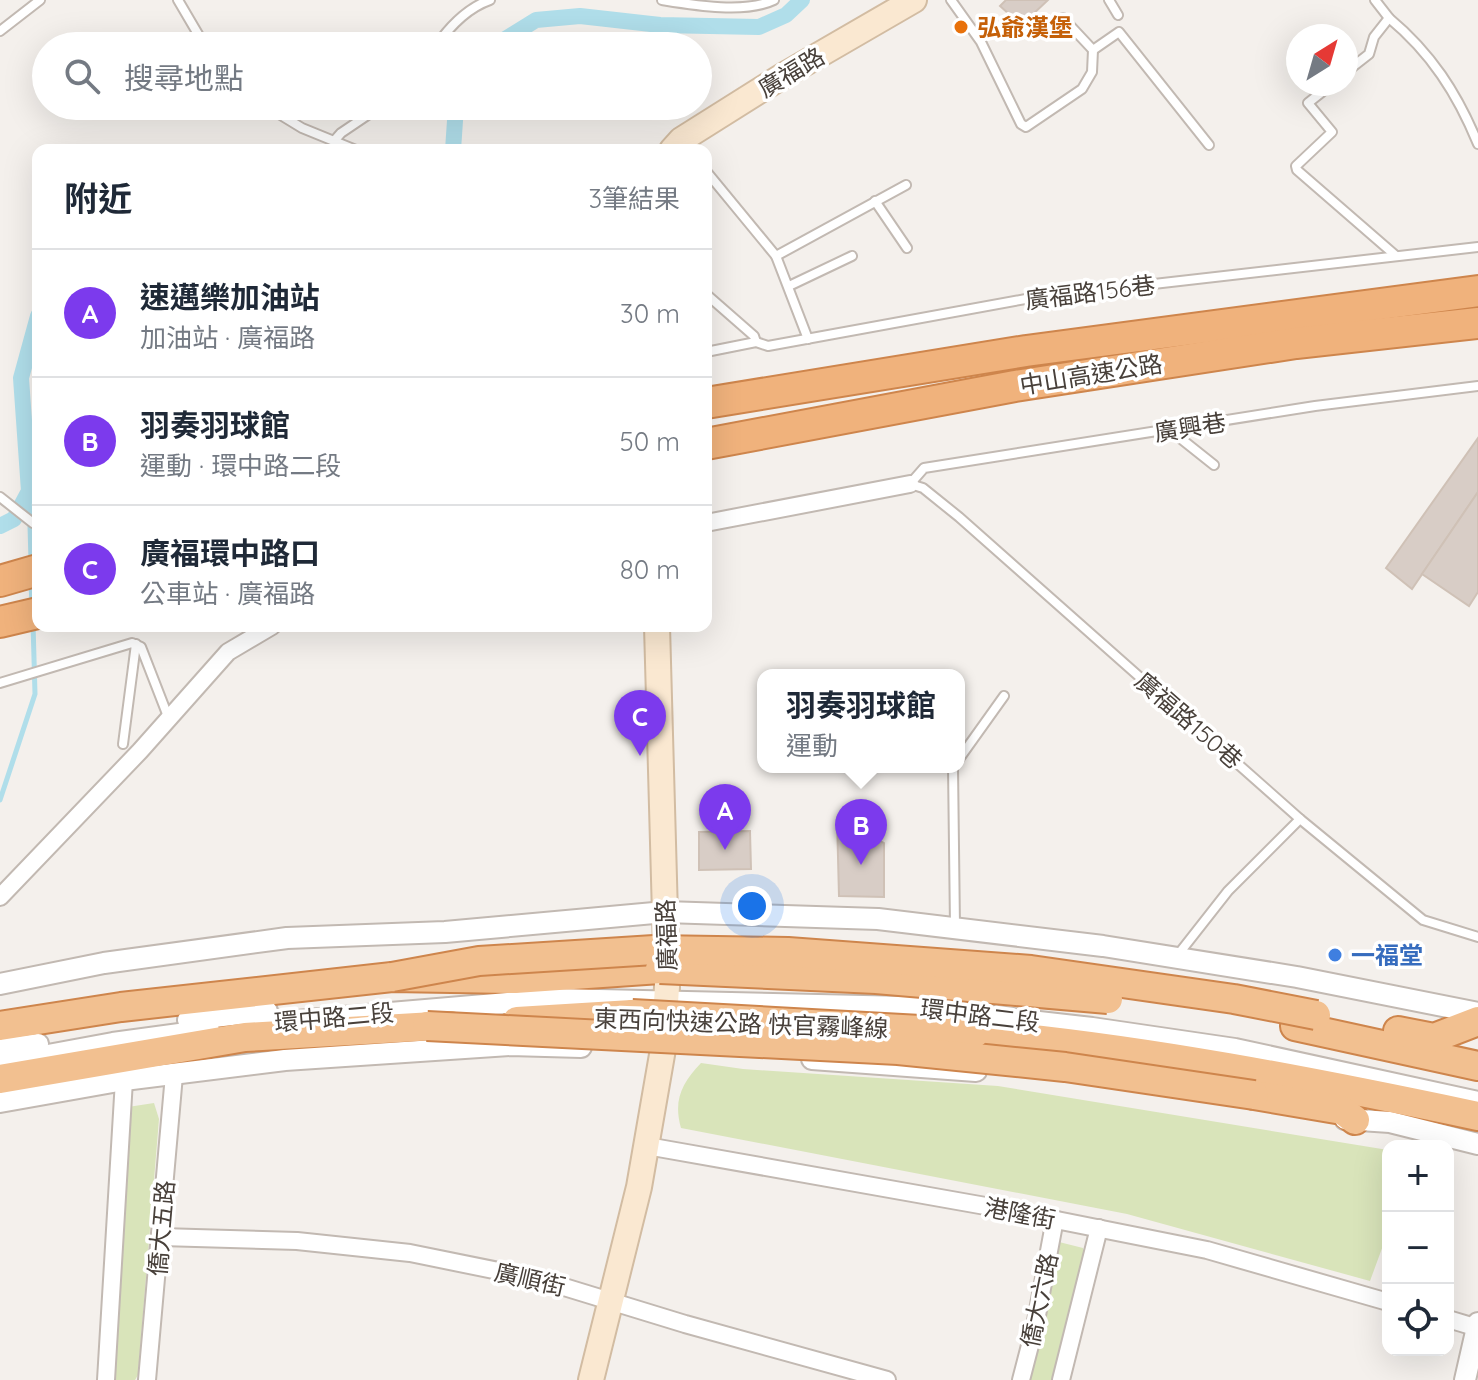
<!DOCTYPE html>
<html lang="zh-TW">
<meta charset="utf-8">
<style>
body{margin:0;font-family:Quicksand,"Noto Sans TC",sans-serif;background:#f6f6f7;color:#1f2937}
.controls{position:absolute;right:24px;bottom:24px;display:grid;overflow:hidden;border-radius:16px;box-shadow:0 8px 32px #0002}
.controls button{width:72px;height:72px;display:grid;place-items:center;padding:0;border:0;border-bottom:2px solid #e0e1e3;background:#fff;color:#1f2937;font:40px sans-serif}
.compass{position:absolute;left:1286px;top:24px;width:72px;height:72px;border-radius:50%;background:#fff;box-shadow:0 8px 32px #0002;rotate:37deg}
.you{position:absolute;left:752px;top:906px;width:28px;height:28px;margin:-20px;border:6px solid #fff;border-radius:50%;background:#1a73e8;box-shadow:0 0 0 12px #1a73e833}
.badge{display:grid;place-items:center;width:52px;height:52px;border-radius:50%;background:#7c3aed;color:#fff;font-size:26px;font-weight:700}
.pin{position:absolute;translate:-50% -66px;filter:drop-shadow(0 2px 4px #0008)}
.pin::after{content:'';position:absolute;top:42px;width:28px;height:24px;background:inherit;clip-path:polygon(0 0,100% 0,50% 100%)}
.popup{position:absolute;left:757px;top:669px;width:208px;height:104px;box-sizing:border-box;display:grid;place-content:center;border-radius:16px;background:#fff;filter:drop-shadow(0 2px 6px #0005);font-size:26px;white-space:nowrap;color:#747a83}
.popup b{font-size:30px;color:#1f2937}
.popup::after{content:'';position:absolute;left:50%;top:100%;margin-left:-16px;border:16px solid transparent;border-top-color:#fff}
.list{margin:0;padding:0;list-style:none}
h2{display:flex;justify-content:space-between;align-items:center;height:104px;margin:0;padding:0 32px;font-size:34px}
h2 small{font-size:26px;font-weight:400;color:#747a83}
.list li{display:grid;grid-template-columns:52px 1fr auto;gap:24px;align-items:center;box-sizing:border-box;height:128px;padding:0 32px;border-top:2px solid #e0e1e3}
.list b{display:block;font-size:30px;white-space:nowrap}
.list p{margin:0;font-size:26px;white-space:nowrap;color:#747a83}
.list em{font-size:26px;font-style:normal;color:#747a83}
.icon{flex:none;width:44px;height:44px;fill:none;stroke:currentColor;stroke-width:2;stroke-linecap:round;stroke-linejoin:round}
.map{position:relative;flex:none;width:1478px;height:1380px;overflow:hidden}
.search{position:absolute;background:#fff;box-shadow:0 8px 32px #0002;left:32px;top:32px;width:680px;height:88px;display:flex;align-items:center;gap:20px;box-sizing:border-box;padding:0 28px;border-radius:44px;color:#747a83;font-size:30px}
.panel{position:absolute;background:#fff;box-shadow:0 8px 32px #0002;left:32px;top:144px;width:680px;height:488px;border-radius:16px}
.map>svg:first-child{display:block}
.green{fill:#d9e4ba}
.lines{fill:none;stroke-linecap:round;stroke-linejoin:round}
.stream{stroke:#b0deea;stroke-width:5}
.canal{stroke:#b0deea;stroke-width:16}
.building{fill:#d8cdc6;stroke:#cfc1b6;stroke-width:2}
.service-casing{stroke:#c2b9b2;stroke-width:12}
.minor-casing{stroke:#c2b9b2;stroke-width:20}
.tertiary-casing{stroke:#c2b9b2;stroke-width:24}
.secondary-casing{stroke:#d2bca2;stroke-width:28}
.trunk-casing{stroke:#ce854c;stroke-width:32}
.motorway-casing{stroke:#ce854c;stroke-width:34}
.service{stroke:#fff;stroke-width:8}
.minor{stroke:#fff;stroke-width:16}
.tertiary{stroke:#fff;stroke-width:20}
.secondary{stroke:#fae8d1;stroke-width:24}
.trunk{stroke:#f2c090;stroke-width:28}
.motorway{stroke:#f0b27c;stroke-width:30}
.trunk-bridge-casing{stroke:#ce854c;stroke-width:32;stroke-linecap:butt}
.trunk-bridge{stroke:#f2c090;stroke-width:28}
.food-dot{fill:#e8710a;stroke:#fff;stroke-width:3}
.shop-dot{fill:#3f7fe0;stroke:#fff;stroke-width:3}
.labels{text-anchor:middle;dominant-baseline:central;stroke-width:7;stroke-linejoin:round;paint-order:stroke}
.food-label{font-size:24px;font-weight:bold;fill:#c56008;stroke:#fff;text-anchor:start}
.street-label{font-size:24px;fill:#48403a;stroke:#fff}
.shop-label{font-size:24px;font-weight:bold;fill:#366cbe;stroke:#fff;text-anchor:start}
</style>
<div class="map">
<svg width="1478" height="1380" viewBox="0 0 1478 1380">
<rect width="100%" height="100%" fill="#f4f0ec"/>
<!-- green -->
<g class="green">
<path d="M701,1063L743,1069L998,1086L1388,1150V1232L1370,1281L1127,1214L681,1128C673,1100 682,1083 701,1063Z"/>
<polygon points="154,1103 159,1119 138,1375 135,1380 114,1380 128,1107"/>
<polygon points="1059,1242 1083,1248 1085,1254 1054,1380 1025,1380 1055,1245"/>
</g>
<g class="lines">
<!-- stream -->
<g class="stream">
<polyline points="29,491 31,561"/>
<polyline points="31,583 32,605"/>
<polyline points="0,800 35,694 33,623"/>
</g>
<!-- canal -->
<g class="canal">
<polyline points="494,46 536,20 580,16 660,25 759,27 786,15 802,0"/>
<polyline points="453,150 456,106"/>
<polyline points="0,526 14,519 29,491 21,378 38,316"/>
</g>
</g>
<!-- building -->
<g class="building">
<polygon points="1006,0 1048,0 1031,16 1036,24 1029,32 1000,6"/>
<polygon points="1478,438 1478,492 1412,589 1386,568"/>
<polygon points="1478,492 1478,592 1469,606 1422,574"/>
<polygon points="837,818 884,843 884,897 839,896"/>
<polygon points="750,831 751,869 699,870 699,832"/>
</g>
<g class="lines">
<defs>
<g id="service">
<polyline points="178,0 205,46"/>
<path d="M662,0C693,5 745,14 774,0"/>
<polyline points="951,0 981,42 1021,124 1026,127 1082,89 1092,72 1093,50 1063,18"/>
<polyline points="1109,0 1118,15"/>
<path d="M1389,18C1431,53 1457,93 1478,144"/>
<polyline points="0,31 40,0"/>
<path d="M436,46C450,26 467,8 490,0"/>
<polyline points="1093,50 1119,32 1209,145"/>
<polyline points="1346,72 1369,54 1374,37 1389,18 1375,0"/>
<polyline points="1332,84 1308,103 1332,132 1296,166 1297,170 1395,255"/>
<polyline points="266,106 302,128 356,150"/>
<polyline points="334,141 341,133 381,106"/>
<polyline points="706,171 776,256 808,339"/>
<polyline points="875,201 907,248"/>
<polyline points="776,256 906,185"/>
<polyline points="789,286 852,256"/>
<polyline points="706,294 754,336 756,342"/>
<polyline points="706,352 756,342 768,346 1031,298 1478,247"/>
<polyline points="1478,386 1315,406 924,468 910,484 923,488 959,517 1300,819 1423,920 1478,937"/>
<polyline points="1170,430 1214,465"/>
<polyline points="0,497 33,523 38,522"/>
<polyline points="0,683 132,643 141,647 169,719"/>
<polyline points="123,744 136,644"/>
<polyline points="959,759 1004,696"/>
<polyline points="953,767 955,927"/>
<polyline points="1177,956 1228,891 1300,819"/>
</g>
<g id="minor">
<polyline points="706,523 910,484"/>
<polyline points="0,897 140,751 228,652 272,626"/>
<polyline points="647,1146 991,1207 1207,1250 1388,1302"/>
<polyline points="161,1237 297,1241 410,1253 538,1279 685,1324 887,1380"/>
<polyline points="1448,1319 1478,1328"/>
<polyline points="106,1380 124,1080"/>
<polyline points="147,1380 174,1075"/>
<polyline points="1021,1380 1035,1326 1055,1219"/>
<polyline points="1061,1380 1099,1228"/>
</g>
<g id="tertiary">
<polyline points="0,984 104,963 287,938 445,932 665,912 878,919 1103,946 1297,977 1478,1013"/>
<polyline points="188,1020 267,1011"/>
<polyline points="249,1025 555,999 908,1007 1092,1028 1235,1049 1478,1102"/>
<polyline points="0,1049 38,1044"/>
<polyline points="812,1059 976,1071"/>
<polyline points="0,1064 113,1043 209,1030"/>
<polyline points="0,1102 124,1080 285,1060 510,1045 581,1047"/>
<polyline points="1345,1119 1390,1122 1478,1144"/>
<polyline points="1465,1380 1478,1323"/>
</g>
<g id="secondary">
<polyline points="672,150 681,140 781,77 914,0"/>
<polyline points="591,1380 639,1187 663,1049 667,987 657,626"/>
</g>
<g id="trunk">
<polyline points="517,1021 632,1014"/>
<polyline points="0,1026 121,1007 392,977 515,979 660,969"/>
<polyline points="1295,1026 1478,1066"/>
<polyline points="1398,1031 1434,1038 1478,1021"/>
<path d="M975,1033C1144,1048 1312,1081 1478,1116"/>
<polyline points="0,1079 245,1037 451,1025"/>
<polyline points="1254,1095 1342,1110 1355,1120"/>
</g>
<g id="motorway">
<polyline points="706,403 1026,351 1478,291"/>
<polyline points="706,444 1015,386 1296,343 1478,323"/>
<polyline points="0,581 38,570"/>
<polyline points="0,622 38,613"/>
</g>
</defs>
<!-- service casing -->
<use href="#service" class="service-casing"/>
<!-- minor casing -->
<use href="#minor" class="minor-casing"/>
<!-- tertiary casing -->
<use href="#tertiary" class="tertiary-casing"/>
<!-- secondary casing -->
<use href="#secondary" class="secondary-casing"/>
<!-- trunk casing -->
<use href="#trunk" class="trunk-casing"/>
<!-- motorway casing -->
<use href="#motorway" class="motorway-casing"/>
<!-- service -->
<use href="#service" class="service"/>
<!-- minor -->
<use href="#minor" class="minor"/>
<!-- tertiary -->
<use href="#tertiary" class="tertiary"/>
<!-- secondary -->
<use href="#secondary" class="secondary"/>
<!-- trunk -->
<use href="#trunk" class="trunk"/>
<!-- motorway -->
<use href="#motorway" class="motorway"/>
<defs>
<g id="trunk-bridge">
<polyline points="660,969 876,979 1108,999"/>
<polyline points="392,977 479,961 654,950 788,952 1031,970 1234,999 1316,1015"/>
<polyline points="632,1014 975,1033"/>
<polyline points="427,1026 898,1050 1065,1067 1254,1095"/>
</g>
</defs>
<!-- trunk-bridge casing -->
<use href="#trunk-bridge" class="trunk-bridge-casing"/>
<!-- trunk-bridge -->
<use href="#trunk-bridge" class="trunk-bridge"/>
</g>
<!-- markers -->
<circle class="food-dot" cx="961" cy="27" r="8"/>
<circle class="shop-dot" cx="1335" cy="955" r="8"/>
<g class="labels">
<!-- food labels -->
<g class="food-label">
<text x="977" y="27">弘爺漢堡</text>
</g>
<!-- street labels -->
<g class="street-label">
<text transform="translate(791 72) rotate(-31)">廣福路</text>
<text transform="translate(1090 292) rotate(-7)">廣福路156巷</text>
<text transform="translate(1091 374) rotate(-9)">中山高速公路</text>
<text transform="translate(1190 427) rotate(-9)">廣興巷</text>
<text transform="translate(1189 720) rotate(41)">廣福路150巷</text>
<text transform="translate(666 935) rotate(-92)">廣福路</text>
<text transform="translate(980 1015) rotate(7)">環中路二段</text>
<text transform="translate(334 1017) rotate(-5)">環中路二段</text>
<text transform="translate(741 1023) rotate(2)">東西向快速公路 快官霧峰線</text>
<text transform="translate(1020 1213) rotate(11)">港隆街</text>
<text transform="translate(161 1228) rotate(-85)">僑大五路</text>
<text transform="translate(530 1279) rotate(13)">廣順街</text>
<text transform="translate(1039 1300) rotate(-78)">僑大六路</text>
</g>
<!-- shop labels -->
<g class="shop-label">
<text x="1351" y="955">一福堂</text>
</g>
</g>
</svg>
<div class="controls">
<button>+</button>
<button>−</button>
<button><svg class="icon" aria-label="locate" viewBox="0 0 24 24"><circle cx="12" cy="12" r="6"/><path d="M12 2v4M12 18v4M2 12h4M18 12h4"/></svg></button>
</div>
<svg class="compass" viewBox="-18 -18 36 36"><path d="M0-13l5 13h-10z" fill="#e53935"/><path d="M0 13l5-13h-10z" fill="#747a83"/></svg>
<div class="you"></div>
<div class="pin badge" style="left:725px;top:850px">A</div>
<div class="pin badge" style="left:861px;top:865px">B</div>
<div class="popup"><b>羽奏羽球館</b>運動</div>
<div class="pin badge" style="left:640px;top:756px">C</div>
<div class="search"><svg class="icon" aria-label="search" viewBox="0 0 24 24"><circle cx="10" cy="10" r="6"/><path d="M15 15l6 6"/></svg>搜尋地點</div>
<section class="panel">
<h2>附近<small>3筆結果</small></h2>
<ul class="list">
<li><span class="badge">A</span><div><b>速邁樂加油站</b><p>加油站 · 廣福路</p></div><em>30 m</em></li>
<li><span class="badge">B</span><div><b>羽奏羽球館</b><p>運動 · 環中路二段</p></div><em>50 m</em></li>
<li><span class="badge">C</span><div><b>廣福環中路口</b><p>公車站 · 廣福路</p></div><em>80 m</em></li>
</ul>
</section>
</div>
